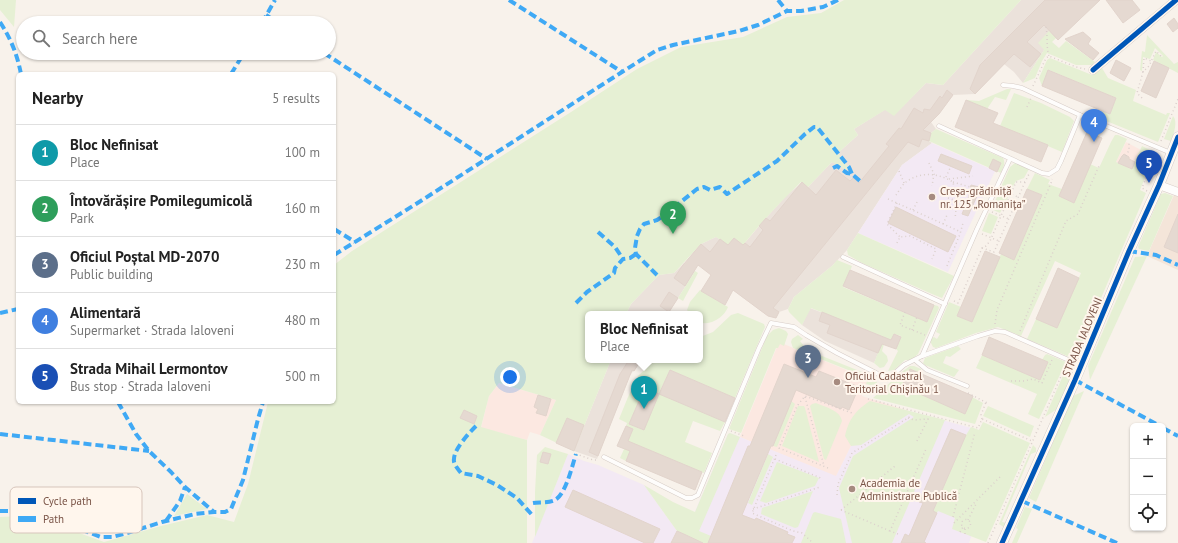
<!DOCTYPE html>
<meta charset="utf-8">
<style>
body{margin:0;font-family:"PT Sans",sans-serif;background:#f2f2f2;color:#222}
.controls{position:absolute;right:12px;bottom:12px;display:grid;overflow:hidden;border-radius:6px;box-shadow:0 1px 3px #0004}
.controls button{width:36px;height:36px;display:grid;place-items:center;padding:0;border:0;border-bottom:1px solid #e0e0e0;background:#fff;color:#222;font:20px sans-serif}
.you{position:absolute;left:510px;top:377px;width:14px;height:14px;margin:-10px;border:3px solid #fff;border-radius:50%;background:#1a73e8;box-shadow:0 0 0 6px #1a73e833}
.badge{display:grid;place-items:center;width:26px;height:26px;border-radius:50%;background:#a68b80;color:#fff;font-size:13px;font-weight:700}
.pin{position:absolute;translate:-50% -33px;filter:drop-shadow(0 1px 2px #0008)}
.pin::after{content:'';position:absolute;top:21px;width:14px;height:12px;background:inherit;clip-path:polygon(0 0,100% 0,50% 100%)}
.popup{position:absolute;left:585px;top:311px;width:118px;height:52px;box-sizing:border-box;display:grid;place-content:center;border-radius:6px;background:#fff;filter:drop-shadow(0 1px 3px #0005);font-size:13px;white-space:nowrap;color:#767676}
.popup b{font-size:15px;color:#222}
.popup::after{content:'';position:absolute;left:50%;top:100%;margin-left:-8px;border:8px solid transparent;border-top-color:#fff}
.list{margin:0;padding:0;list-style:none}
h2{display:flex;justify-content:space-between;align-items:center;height:52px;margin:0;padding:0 16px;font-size:17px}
h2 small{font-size:13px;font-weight:400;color:#767676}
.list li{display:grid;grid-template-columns:26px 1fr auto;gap:12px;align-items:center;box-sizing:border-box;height:56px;padding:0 16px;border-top:1px solid #e0e0e0}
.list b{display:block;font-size:15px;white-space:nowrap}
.list p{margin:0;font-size:13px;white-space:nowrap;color:#767676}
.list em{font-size:13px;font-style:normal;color:#767676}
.icon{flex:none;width:22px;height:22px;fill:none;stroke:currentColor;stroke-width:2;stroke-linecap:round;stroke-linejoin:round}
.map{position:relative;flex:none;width:1178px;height:543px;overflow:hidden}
.search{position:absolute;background:#fff;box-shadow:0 1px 3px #0004;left:16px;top:16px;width:320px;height:44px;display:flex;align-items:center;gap:10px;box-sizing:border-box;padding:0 14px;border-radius:22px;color:#767676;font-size:15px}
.panel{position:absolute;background:#fff;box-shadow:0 1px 3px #0004;left:16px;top:72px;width:320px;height:332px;border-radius:6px}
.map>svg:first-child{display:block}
.residential{fill:#f4e5d9}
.commercial{fill:#fce8e1}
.industrial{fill:#ebe2db}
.education{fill:#f3e9f4}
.green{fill:#e6f0d4;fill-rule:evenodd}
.building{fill:#e5d9d1;stroke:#e2d4cc}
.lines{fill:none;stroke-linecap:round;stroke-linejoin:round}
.service-casing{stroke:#d7cdc8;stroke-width:5}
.minor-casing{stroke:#d7cdc8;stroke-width:9}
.tertiary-casing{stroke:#d7cdc8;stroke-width:11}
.path{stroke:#dbd0cc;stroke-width:1.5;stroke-dasharray:1 3;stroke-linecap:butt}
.service{stroke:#fefdfc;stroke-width:4}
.minor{stroke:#fefdfc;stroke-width:8}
.tertiary{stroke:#fefdfc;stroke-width:10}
.quiet{stroke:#3fa9f5;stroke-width:4;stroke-dasharray:8 4;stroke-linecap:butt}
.cycleway-casing{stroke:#fff6ed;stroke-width:8}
.cycleway{stroke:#0057b8;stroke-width:5}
.poi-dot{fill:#a68b80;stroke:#fff6ed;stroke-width:1.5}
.labels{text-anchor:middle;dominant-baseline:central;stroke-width:4;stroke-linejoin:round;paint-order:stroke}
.poi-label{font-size:11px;fill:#7a5447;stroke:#fff6ed;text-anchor:start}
.street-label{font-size:11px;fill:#7a5447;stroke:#fff6ed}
.key{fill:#fff6ed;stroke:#d7c5bb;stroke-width:1}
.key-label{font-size:11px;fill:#7a5447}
</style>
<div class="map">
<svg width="1178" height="543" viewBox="0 0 1178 543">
<rect width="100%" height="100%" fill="#f8f2eb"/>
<!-- residential -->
<polygon class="residential" points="1178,186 1178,270 1147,256"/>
<!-- commercial -->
<g class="commercial">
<polygon points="1126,142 1141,150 1132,169 1116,162"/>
<polygon points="779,342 868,379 862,396 909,411 851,446 836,477 740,437"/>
<polygon points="499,383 556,400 540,435 530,432 527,440 481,428 489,396"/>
</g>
<!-- industrial -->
<g class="industrial">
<polygon points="1021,0 1100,0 1063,35 1060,33 1056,38 1049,31 1044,50 1023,83 1014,72 1004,64 975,94 953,95 939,114 931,122 936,129 931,133 929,141 932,143 902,165 847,250 833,265 794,297 788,309 779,312 776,318 768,316 689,258 701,244 716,237 720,239 734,238 743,245 766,218 785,197 802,182 808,187 832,162 848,168 838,153 858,135 854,129 886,109 894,115 926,83 943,85"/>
<polygon points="684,263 695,271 668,314 626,314 631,304 659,275 674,273"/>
<polygon points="810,308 885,337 874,363 825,341 802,325"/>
<polygon points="611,360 641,360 629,377 597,459 574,451"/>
</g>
<!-- education -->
<g class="education">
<polygon points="932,143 995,171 948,272 858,233 902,165"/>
<polygon points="909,411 979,430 983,422 972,534 969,543 532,543 568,454 584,461 598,465 644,485 677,531 685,535 728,434 730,433 836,476 851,446"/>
</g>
<!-- green -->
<g class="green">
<polygon points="0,0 16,0 14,27 0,10"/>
<path d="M844,0H1021L943,85L926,83L894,116L885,110L854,129L858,135L838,153L849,168L846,170L832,162L808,187L801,182C780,202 761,223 743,245L734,238L728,245L716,237L701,244L674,273L659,275L631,304L626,314H588V360H611L574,451L540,435L556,400L499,383L489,396L481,427L527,440V543H0V517L22,516L60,526L104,542L161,526L207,515L234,522L248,484L268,402H334V265L352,251L571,112L637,69L681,47L743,37L787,17L821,13Z"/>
<polygon points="1049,31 1056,38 1052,42 1059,48 1066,41 1095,62 1092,65 1076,65 1047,53 1042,61 1035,78 1023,83 1044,50 1038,43"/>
<polygon points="1147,35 1174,64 1178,62 1178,73 1153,60 1156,52 1162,57 1163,56 1155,48 1150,59 1143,57 1142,71 1140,70 1142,51 1145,52"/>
<polygon points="1050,58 1092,75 1102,68 1108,78 1136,90 1133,101 1166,115 1167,113 1170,113 1158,142 1099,118 1102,111 1110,114 1116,98 1049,70 1042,86 1039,78 1047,60"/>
<polygon points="1007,89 1011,89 1006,100 995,97 987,109 966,100 979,101"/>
<polygon points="1014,93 1041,103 1070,117 1074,121 1062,152 1000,126"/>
<path d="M1173,116C1178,121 1174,133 1171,141L1164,139Z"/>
<path d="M936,129L1003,158C1006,164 1003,167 1001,173L929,141L931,133Z"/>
<polygon points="1115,135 1118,135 1127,139 1116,162 1131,169 1142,146 1154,152 1150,164 1147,163 1145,169 1148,170 1140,190 1146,193 1078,352 1067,356 1027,339 1036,319 1057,328 1081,273 1055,261 1021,336 998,327 976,333 936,348 933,347 931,343 931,339 934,337 937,339 940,334 936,332 949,302 961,307 957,316 972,322 1001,254 1014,260 1042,195 1027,189 1035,173 1050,180 1048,184 1062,189 1059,196 1074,203 1090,164 1099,168 1111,142"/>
<polygon points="1015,163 1029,169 1024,178 1016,181 1010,191 1001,187 1010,167"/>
<polygon points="1000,191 1009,195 1000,213 991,209"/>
<polygon points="1165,193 1173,196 1149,251 1139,249 1138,247 1161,194"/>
<polygon points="989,213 998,217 991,234 982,231"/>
<polygon points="858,233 954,276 942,298 932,294 862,263 848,255 847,250"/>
<polygon points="1147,256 1090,380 1088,366 1135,257"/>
<polygon points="837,260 852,266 843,287 927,322 934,305 938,306 939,308 918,354 911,360 905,360 894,370 888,371 898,351 896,349 901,336 894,334 889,346 884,344 882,351 887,356 888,361 884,367 880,368 874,363 884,337 811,308 802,325 789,312 788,309 794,297 833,265"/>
<polygon points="695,271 698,273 683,301 678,298"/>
<path d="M700,290L728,307C725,316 710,327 700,322V314H690L687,310L690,302Z"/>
<path d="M738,313L764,324L765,327L735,398L670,370L659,393L725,422L720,431L693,421L685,442L712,453L704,473L637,445L628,456L626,461L620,458L633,429L626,426L627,423L619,419L628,397L638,376L655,360H700V337L713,332L731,315ZM645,387L659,394L643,430L629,424Z"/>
<polygon points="779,328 786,331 788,334 784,346 780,344 778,348 776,348 741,433 729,429 767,336 773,330"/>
<polygon points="798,335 803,339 800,341 807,350 872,376 878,384 870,385 866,384 868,378 793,348 791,342 792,339"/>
<polygon points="958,346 961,349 950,357 946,356 943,363 959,370 954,377 925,365 923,363 925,358"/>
<polygon points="1047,354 1066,362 1039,419 1028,414 1037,394 976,368 982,355 1040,380 1048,362 1042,360 1045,355"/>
<polygon points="1068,364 1070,364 1072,365 1073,372 1057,409 1045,417"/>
<polygon points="910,366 914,366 921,369 921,373 910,369 902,386 965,413 972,397 983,403 975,424 873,398 903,371"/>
<polygon points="1084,391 1036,502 1029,498 1073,396"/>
<polygon points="791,401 795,404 777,447 773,446"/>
<path d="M870,401L945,420L892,543H852L839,488L853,456L914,417L909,414L861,445L851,446L845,436C849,419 855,411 870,401Z"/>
<path d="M816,403C825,407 840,410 842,421L826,460L824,459L810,406L812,404Z"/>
<polygon points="798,406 804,406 805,408 819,462 782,446"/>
<polygon points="988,406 1034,426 1030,437 983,416"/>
<polygon points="983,422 1030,443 986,542 952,529 955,518 938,511 937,513 933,511 966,435 971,427 979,430"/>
<polygon points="730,433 740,437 699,531 728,543 703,543 677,531 644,485 673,502 695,512 728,434"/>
<polygon points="1033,445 1036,448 1036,452 1031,454 1002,522 1007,523 1005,528 999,524"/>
<polygon points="545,447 568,454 535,537 535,492 537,455"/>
<polygon points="768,454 773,457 752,505 748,503"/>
<polygon points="777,462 819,478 815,486 766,503 760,501"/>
<polygon points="813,491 798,527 795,528 761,514 762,508"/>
<polygon points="187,494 207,509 174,516"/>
<polygon points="1025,507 1032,509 1017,543 1012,543 1018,529 1016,528"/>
<polygon points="815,512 841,519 846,543 801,543 813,513"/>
</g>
<!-- building -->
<g class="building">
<polygon points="1045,0 1100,0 1058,40 1044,25 1027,42 1041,54 1030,67 1014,54 975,94 970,89 980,65"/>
<polygon points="1106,0 1132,0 1140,10 1123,23"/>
<polygon points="1174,18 1178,24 1178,28 1173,32 1167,24"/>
<polygon points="1083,32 1091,39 1088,44 1099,53 1093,60 1065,39"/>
<polygon points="1116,60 1131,68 1124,81 1110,73"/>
<polygon points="1154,61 1169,68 1156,98 1141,91"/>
<polygon points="1048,70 1116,98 1110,114 1042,86"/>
<polygon points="947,90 953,95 939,114 923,130 931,133 929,141 922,139 919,147 908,142 773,308 779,312 776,318 768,316 733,290 725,305 701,291 711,275 698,265 685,286 674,278 683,265 701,244 710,252 720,239 728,245 734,238 743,245 745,243 750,247 763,230 759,226 766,218 770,221 802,182 816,195 836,170 850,181 853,178 859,183 889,146 886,144 899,128 901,129 914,108 923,113 924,109 930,110 940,96 942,98"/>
<polygon points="966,100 998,113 993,123 1048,145 1041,162 955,127"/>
<polygon points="1087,132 1102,138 1074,203 1059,196"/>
<polygon points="941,154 972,166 969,174 938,161"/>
<polygon points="1124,154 1129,157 1129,159 1135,162 1132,169 1118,163 1122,156"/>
<polygon points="993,159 1001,163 997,172 989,168"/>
<polygon points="971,185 979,187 977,196 968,216 962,214 968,199"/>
<polygon points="1027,189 1042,195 1014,260 999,253"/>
<polygon points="896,207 956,236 948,252 888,223"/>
<polygon points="1178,214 1178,253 1164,247"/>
<polygon points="985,251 1000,257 972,322 957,316"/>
<polygon points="1058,268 1079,278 1057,328 1036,319"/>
<polygon points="850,270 934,305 927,322 843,286"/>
<polygon points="669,292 678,298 669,312 660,306"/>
<polygon points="822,312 891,340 894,334 901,337 896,349 882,344 878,353 827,333 830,325 819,321"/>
<polygon points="989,337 1048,362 1040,380 982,355"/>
<polygon points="629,360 641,360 634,371 632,370 598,456 589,452 620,374"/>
<polygon points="784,364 816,377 819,371 859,387 849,410 842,407 841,409 796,390 773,446 771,446 742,515 755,520 756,518 788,532 787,534 795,537 792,543 708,543 748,446 750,446"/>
<polygon points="910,369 973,396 965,414 902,386"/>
<polygon points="670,370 735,398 725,422 659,394"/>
<polygon points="645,387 659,394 644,430 629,424"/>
<polygon points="538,395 551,399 546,416 536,413 538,409 534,407"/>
<polygon points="464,410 477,416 474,424 460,418"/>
<polygon points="567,418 584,425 574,451 556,443"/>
<polygon points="626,426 633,429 628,441 702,472 695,490 626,461 630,451 617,446"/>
<polygon points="951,429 966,435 933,511 937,513 924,542 926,543 901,543 905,534 909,536 923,503 919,502"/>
<polygon points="543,452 551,454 548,464 540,462"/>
<polygon points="573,490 660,529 653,543 645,543 565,507"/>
<polygon points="677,531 686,535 703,543 671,543"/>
</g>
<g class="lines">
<defs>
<g id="service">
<polyline points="1003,85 1013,86 1022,88 1080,115 1171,153"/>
<polyline points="939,126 1042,173 1049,174 1057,169 1061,161 1080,115"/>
<polyline points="843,257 945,304"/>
<polyline points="922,356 977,229 1010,159"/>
<polyline points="915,360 927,370 967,386"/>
<polyline points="604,457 686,498 692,498 698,495 759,348 771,323 794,327 806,335 837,353 888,379 904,365 922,356 978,336 995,331 1005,332 1080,365"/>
</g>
<g id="minor">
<polyline points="1093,70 1176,0"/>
<polyline points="1159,185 1178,192"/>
</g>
<polyline id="tertiary" points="1002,543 1075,380 1129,251 1159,185 1178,137"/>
</defs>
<!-- service casing -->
<use href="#service" class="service-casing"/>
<!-- minor casing -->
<use href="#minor" class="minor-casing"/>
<!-- tertiary casing -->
<use href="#tertiary" class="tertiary-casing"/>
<!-- path -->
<g class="path">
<path d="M1046,27C1048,37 1046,47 1049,56"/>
<polyline points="1143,72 1144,58 1151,61"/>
<polyline points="1033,86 1046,58 1049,56 1076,67 1085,69"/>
<polyline points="1142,98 1137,93 1143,72 1149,66 1156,51 1162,57"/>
<polyline points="1027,107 1031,98"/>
<polyline points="1161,141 1178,99"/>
<polyline points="1126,156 1129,150 1129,142"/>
<polyline points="929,163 934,174 932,186"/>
<polyline points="899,171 904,183"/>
<polyline points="946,177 951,166"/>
<polyline points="949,179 973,176"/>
<polyline points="953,182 970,187"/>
<polyline points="1001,190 1018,197"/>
<polyline points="1147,191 1142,188 1155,154"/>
<path d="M896,195C899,191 902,185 906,182C921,171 938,173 953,182L957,201L955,219"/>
<polyline points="948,198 957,201"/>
<polyline points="888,199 961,232"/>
<polyline points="897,203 887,224 900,237"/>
<polyline points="913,210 917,202"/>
<polyline points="992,212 1009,219"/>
<polyline points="943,224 947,215"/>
<polyline points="982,234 999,241"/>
<polyline points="897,243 900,237 910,236 936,249 932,259"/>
<polyline points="982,248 994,252 1025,182"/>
<polyline points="947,266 960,234 963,223"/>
<polyline points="954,301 958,303 982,248 986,246 990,241 1016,182 1025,182 1029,174"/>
<polyline points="905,312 900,325 925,335"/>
<polyline points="995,324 997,310 1051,183 1052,179"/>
<polyline points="912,330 917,317"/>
<polyline points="1020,331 1066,221 1078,214 1099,166"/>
<polyline points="1011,381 1024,381 1033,379 1042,383 1052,360"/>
<polyline points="968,393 989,404"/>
<polyline points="805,397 824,466"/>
<polyline points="868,399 978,428 982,419 1032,441"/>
<polyline points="908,418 914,420 928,419 916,443"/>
<polyline points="982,419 981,415 986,402"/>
<polyline points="731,431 744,436"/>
<polyline points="576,454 593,460 598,460"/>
<polyline points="776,455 752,513 793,531 802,533 813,543"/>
<polyline points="775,459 823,479"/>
<polyline points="828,468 779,448 797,406 805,396 852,413"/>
<polyline points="837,495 838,484 852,453 911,416"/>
<polyline points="753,509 820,487"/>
<polyline points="841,510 895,466"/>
<polyline points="841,510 890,531"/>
<polyline points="953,517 975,432"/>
<circle cx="966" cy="524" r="4.5"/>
<polyline points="968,520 976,504 976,502"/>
<polyline points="954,523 1000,477"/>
<polyline points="960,532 963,527"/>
<polyline points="898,534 890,531 926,449"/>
<polyline points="965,534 965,528"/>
<polyline points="988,543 1066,365"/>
</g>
<!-- service -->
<use href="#service" class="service"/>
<!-- minor -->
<use href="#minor" class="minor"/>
<!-- tertiary -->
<use href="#tertiary" class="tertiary"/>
<!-- quiet -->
<g class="quiet">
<polyline points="509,0 622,72"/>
<polyline points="778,0 787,11"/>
<polyline points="266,15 278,23"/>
<path d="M0,22C11,39 17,54 21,74"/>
<polyline points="262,23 275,0"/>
<polyline points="324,53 487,159"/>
<polyline points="231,74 244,53"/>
<polyline points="833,168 837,166 847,173 852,174 860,181"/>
<polyline points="334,229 355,242"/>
<polyline points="598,232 615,247 623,259"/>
<polyline points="1129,251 1156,255 1178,265"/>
<polyline points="334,255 416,204 622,72 657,50 673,45 739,31 758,25 787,11 801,11 823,7 838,0"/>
<polyline points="657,275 636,254 635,248 637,236 640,229 644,224 657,220 666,214 697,189 704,187 710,190 720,187 727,194 777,161 805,134 814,127 817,127 849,167 852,174"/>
<polyline points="576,303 587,292 614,273 615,268 623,259 630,258 636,254"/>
<polyline points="0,313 18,309"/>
<polyline points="1075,380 1160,426"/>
<polyline points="118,402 136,434 149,451 171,472 185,487 214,512"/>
<path d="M476,426C469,433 454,449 454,459C453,464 458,469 461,473L478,476L497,485L517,498L533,516"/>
<polyline points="1163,428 1178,436"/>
<polyline points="0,434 149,451"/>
<polyline points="1022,501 1117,543"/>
<path d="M533,503C539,502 549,503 555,500C566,494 572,466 576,454"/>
<polyline points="0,511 23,511 51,518 101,537 112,537 124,534 162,522 195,514 214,512 225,512 231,509 243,480 258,419 263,402"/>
<polyline points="166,521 180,501 185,487"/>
</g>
<defs>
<g id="cycleway">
<polyline points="1093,70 1176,0"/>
<polyline points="1002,543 1075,380 1129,251 1159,185 1178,137"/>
</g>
</defs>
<!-- cycleway casing -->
<use href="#cycleway" class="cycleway-casing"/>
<!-- cycleway -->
<use href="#cycleway" class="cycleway"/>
</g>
<!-- markers -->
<g class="poi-dot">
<circle cx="932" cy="197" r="4"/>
<circle cx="837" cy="382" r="4"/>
<circle cx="852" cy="489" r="4"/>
</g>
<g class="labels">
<!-- poi labels -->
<g class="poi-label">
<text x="940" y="191">Creșa-grădiniță<tspan x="940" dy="13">nr. 125 „Romanița”</tspan></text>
<text x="845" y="376">Oficiul Cadastral<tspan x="845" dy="13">Teritorial Chișinău 1</tspan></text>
<text x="860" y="483">Academia de<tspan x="860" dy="13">Administrare Publică</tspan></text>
</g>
<!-- street labels -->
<g class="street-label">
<text transform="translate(1082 337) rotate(-67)">STRADA IALOVENI</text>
</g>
</g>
<!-- legend -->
<rect x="10" y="487" width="132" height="46" rx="6" class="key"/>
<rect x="18" y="498" width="18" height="6" fill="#0057b8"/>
<rect x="18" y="516" width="18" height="6" fill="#3fa9f5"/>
<g class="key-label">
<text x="43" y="505">Cycle path</text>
<text x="43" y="523">Path</text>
</g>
</svg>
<div class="controls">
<button>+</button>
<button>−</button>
<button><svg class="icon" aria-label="locate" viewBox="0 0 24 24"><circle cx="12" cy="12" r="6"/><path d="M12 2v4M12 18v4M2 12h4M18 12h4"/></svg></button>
</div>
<div class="you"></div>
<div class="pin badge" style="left:644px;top:409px;background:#0f9aa8">1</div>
<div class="popup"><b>Bloc Nefinisat</b>Place</div>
<div class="pin badge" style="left:673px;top:234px;background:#2e9e5b">2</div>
<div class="pin badge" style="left:808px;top:378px;background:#5c6f8a">3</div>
<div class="pin badge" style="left:1094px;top:142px;background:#3f7fe0">4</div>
<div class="pin badge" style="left:1149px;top:183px;background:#1a4fb4">5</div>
<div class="search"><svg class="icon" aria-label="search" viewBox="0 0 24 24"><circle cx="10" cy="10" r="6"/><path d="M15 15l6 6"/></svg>Search here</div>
<section class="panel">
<h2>Nearby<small>5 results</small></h2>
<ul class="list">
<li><span class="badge" style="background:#0f9aa8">1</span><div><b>Bloc Nefinisat</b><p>Place</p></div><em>100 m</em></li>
<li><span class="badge" style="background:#2e9e5b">2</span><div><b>Întovărășire Pomilegumicolă</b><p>Park</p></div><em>160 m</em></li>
<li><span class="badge" style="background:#5c6f8a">3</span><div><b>Oficiul Poștal MD-2070</b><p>Public building</p></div><em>230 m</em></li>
<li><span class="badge" style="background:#3f7fe0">4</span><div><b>Alimentară</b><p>Supermarket · Strada Ialoveni</p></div><em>480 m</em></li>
<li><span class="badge" style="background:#1a4fb4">5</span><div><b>Strada Mihail Lermontov</b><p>Bus stop · Strada Ialoveni</p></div><em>500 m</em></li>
</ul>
</section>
</div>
